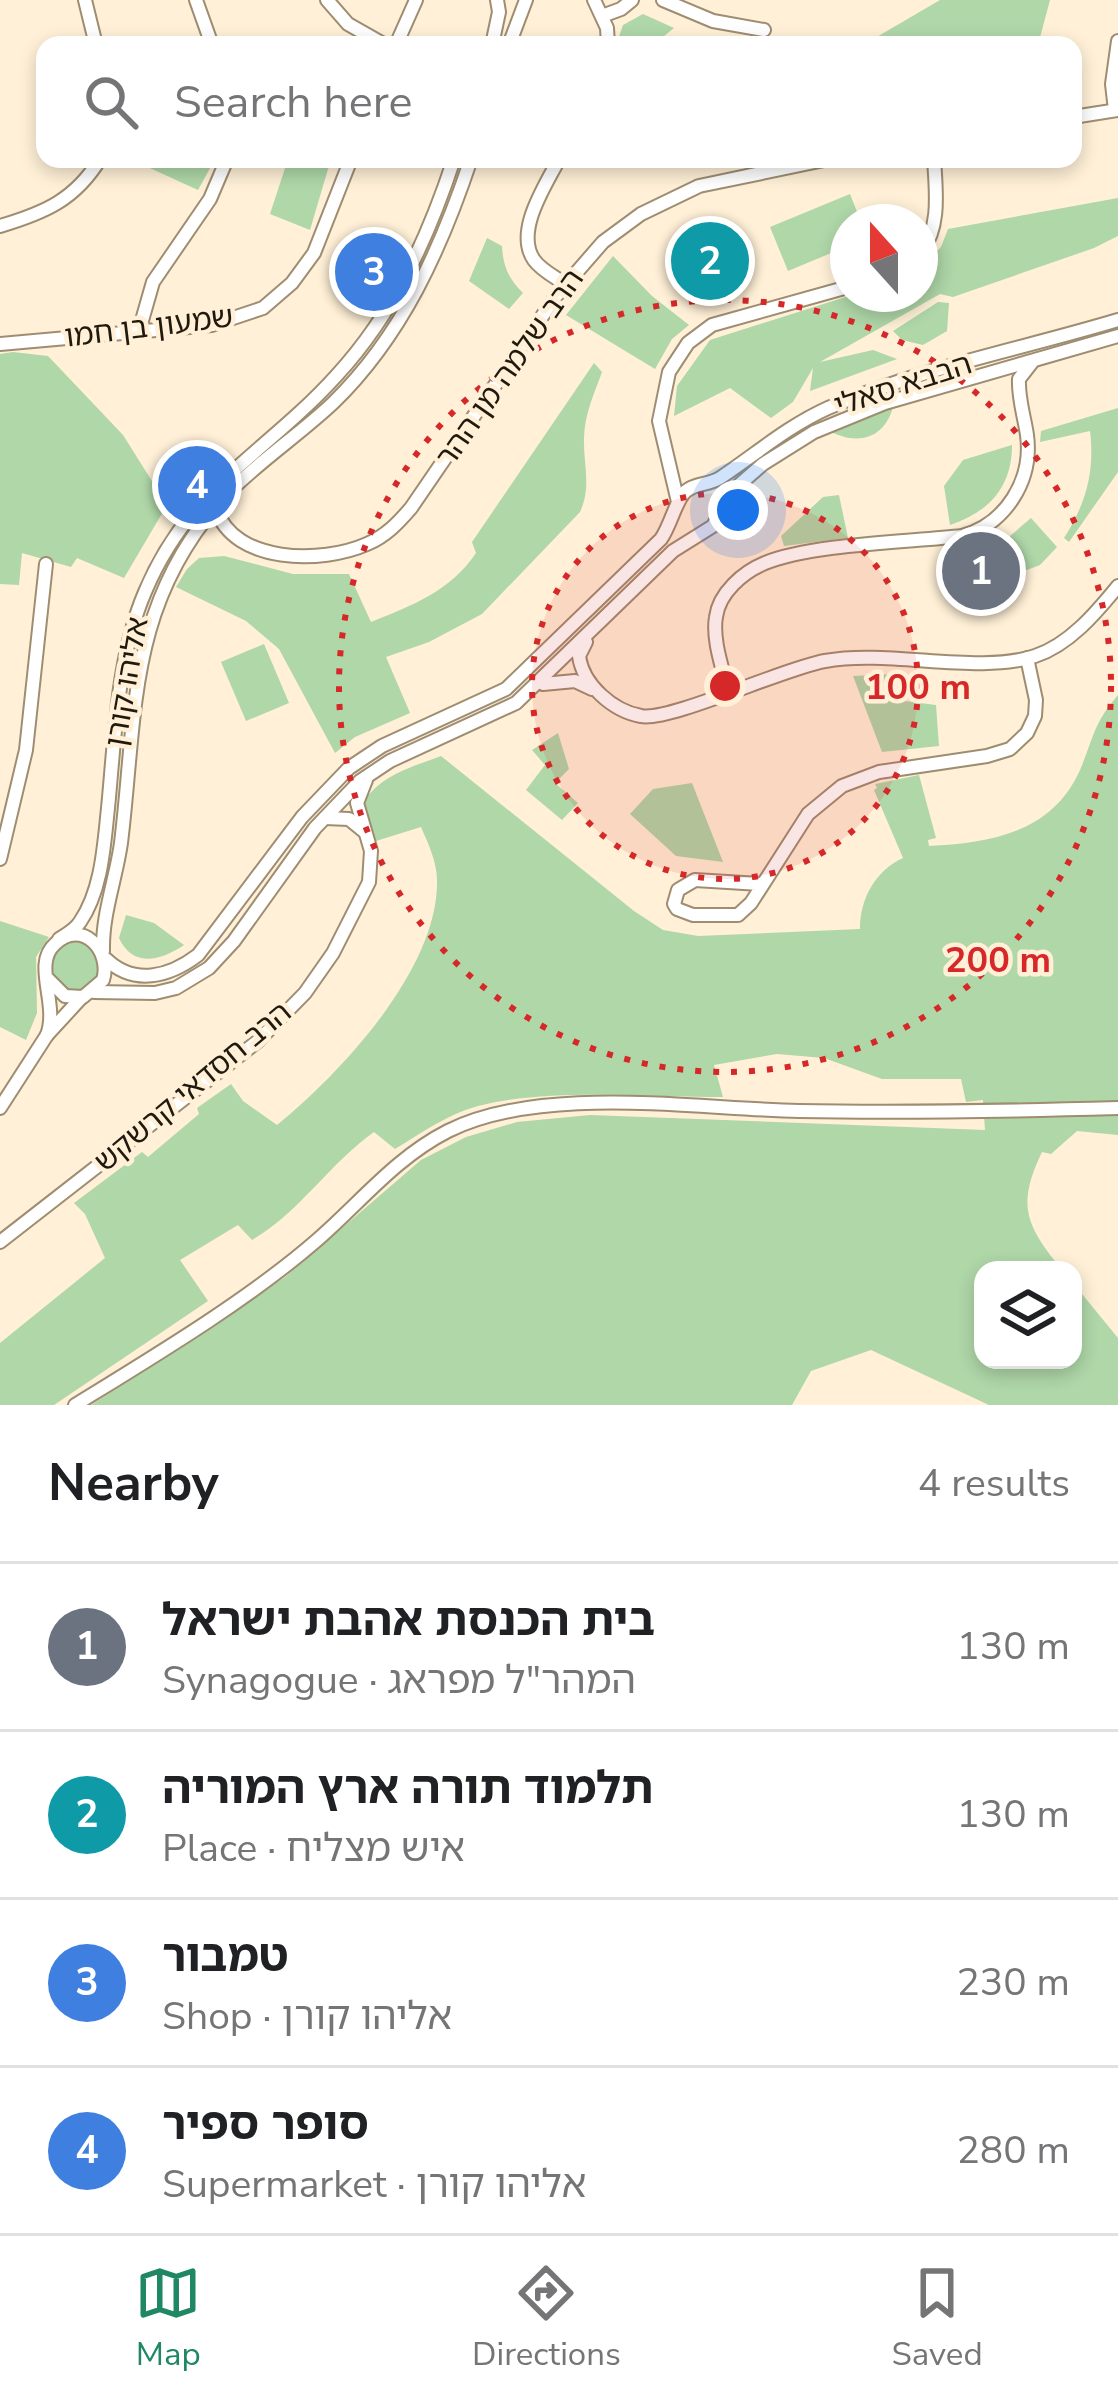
<!DOCTYPE html>
<meta charset="utf-8">
<style>
body{margin:0;font-family:"Nunito Sans","Noto Sans Hebrew",sans-serif;background:#f6f6f6;color:#202124}
.controls{position:absolute;right:36px;bottom:36px;display:grid;overflow:hidden;border-radius:24px;box-shadow:0 6px 18px #0003}
.controls button{width:108px;height:108px;display:grid;place-items:center;padding:0;border:0;border-bottom:3px solid #e0e0e0;background:#fff;color:#202124;font:60px sans-serif}
.compass{position:absolute;left:830px;top:204px;width:108px;height:108px;border-radius:50%;background:#fff;box-shadow:0 6px 18px #0003;rotate:339deg}
.you{position:absolute;left:738px;top:510px;width:42px;height:42px;margin:-30px;border:9px solid #fff;border-radius:50%;background:#1a73e8;box-shadow:0 0 0 18px #1a73e833}
.badge{display:grid;place-items:center;width:78px;height:78px;border-radius:50%;background:#1f8763;color:#fff;font-size:39px;font-weight:700}
.pin{position:absolute;translate:-50% -50%;border:6px solid #fff;box-shadow:0 3px 12px #0006}
.list{margin:0;padding:0;list-style:none}
h2{display:flex;justify-content:space-between;align-items:center;height:156px;margin:0;padding:0 48px;font-size:51px}
h2 small{font-size:39px;font-weight:400;color:#757577}
.list li{display:grid;grid-template-columns:78px 1fr auto;gap:36px;align-items:center;box-sizing:border-box;height:168px;padding:0 48px;border-top:3px solid #e0e0e0}
.list b{display:block;font-size:45px;white-space:nowrap}
.list p{margin:0;font-size:39px;white-space:nowrap;color:#757577}
.list em{font-size:39px;font-style:normal;color:#757577}
.icon{flex:none;width:66px;height:66px;fill:none;stroke:currentColor;stroke-width:2;stroke-linecap:round;stroke-linejoin:round}
.map{position:relative;flex:none;width:1118px;height:1405px;overflow:hidden}
.search{position:absolute;background:#fff;box-shadow:0 6px 18px #0003;left:36px;right:36px;top:36px;height:132px;display:flex;align-items:center;gap:30px;box-sizing:border-box;padding:0 42px;border-radius:24px;color:#757577;font-size:45px}
.sheet{height:828px;background:#fff}
nav{display:flex;justify-content:space-around;align-items:center;box-sizing:border-box;height:168px;border-top:3px solid #e0e0e0;background:#fff;font-size:33px;color:#757577}
nav a{display:grid;justify-items:center;gap:6px}
nav .on{color:#1f8763}
.map>svg:first-child{display:block}
.green{fill:#afd7a8}
.lines{fill:none;stroke-linecap:round;stroke-linejoin:round}
.minor-casing{stroke:#9e8d71;stroke-width:16}
.minor{stroke:#fff;stroke-width:12}
.ring{fill:none;stroke:#d62828;stroke-width:6;stroke-dasharray:6 12}
.labels{text-anchor:middle;dominant-baseline:central;stroke-width:9;stroke-linejoin:round;paint-order:stroke}
.street-label{font-size:30px;fill:#201a0e;stroke:#fff0d7}
.centre{fill:#d62828;stroke:#fff0d7;stroke-width:6}
.ring-label{font-size:36px;text-anchor:middle;font-weight:bold;fill:#d62828;stroke:#fff0d7;stroke-width:9;stroke-linejoin:round;paint-order:stroke}
</style>
<div class="map">
<svg width="1118" height="1405" viewBox="0 0 1118 1405">
<rect width="100%" height="100%" fill="#fff0d7"/>
<!-- green -->
<g class="green">
<polygon points="940,0 1050,0 1038,45 863,45"/>
<polygon points="643,14 674,28 653,45 616,45 623,25"/>
<polygon points="130,159 215,159 198,190"/>
<polygon points="288,159 331,159 310,230 270,214"/>
<polygon points="850,194 861,222 848,222 848,246 788,271 770,227"/>
<polygon points="1118,198 1118,236 1094,248 953,297 940,294 820,362 873,350 897,359 810,391 813,368 793,402 771,418 730,388 674,416 677,386 710,340 855,294 920,294 920,269 941,247 948,229"/>
<path d="M487,238L502,246C503,266 508,278 523,293L509,309L469,281Z"/>
<polygon points="613,256 652,296 689,325 672,339 655,369 566,315"/>
<polygon points="938,302 949,303 947,331 923,345 902,340 893,331"/>
<polygon points="13,352 48,356 123,435 167,505 124,578 77,558 71,567 22,553 19,585 0,584 0,354"/>
<path d="M594,363L602,372C594,394 585,413 584,437C583,464 592,486 580,512L482,614L429,642L386,657L410,713L355,737L335,753L279,649L246,621L176,587L187,569L199,558L224,556L293,574H349L371,622C411,606 451,591 476,553L472,542Z"/>
<path d="M894,403C886,440 856,447 826,429Z"/>
<path d="M1118,408V472L1069,542L1064,538C1086,504 1095,471 1090,431L1040,442L1041,431Z"/>
<path d="M1012,445C1012,487 989,512 950,525L944,486L963,460Z"/>
<polygon points="839,495 848,538 784,546 781,536 823,497"/>
<polygon points="1031,518 1057,547 1040,565 1019,573 996,548"/>
<polygon points="264,644 289,703 246,721 221,662"/>
<polygon points="894,674 897,700 936,705 939,746 882,752 853,676"/>
<path d="M1118,695V1135L1077,1131L1051,1154L1042,1152C1016,1206 1026,1225 1062,1270H983V1360H1073V1283L1118,1338V1405H989L871,1350L811,1371L792,1405H91L285,1277L421,1160L466,1137L517,1122L590,1115L985,1130L983,1100L966,1102L961,1079H882L824,1058L777,1054L714,1065L723,1097C652,1097 544,1088 478,1106C448,1114 421,1133 395,1149L374,1132C329,1164 300,1212 252,1240L238,1225L180,1260L208,1301L54,1405H0V1343L105,1258L85,1214L74,1203L142,1152L148,1157L199,1114L197,1108L231,1084L243,1101L277,1125C341,1073 439,968 437,880C437,862 428,843 421,827L376,841L362,807C374,777 412,767 441,756L634,911L663,930L698,936L860,929C860,899 875,871 903,858L874,790L877,788L875,784L919,775L936,838L928,840L929,846C990,843 1052,833 1080,770C1094,737 1093,724 1118,695Z"/>
<polygon points="558,733 569,769 555,783 578,803 562,820 526,790 545,765 532,750"/>
<polygon points="692,783 723,862 676,856 630,814 653,789"/>
<path d="M126,915L154,923L184,945C160,961 133,968 119,938Z"/>
<polygon points="0,921 49,937 36,957 37,1013 26,1040 0,1027"/>
<circle cx="75" cy="966" r="25"/>
</g>
<g class="lines">
<defs>
<g id="minor">
<polyline points="85,0 96,45"/>
<polyline points="196,0 212,45"/>
<polyline points="327,0 348,24 385,45"/>
<polyline points="594,0 607,28 608,45"/>
<polyline points="663,0 713,21 764,30"/>
<polyline points="602,16 621,9 632,0"/>
<polyline points="396,45 416,0"/>
<polyline points="492,45 499,12 497,0"/>
<polyline points="509,45 526,0"/>
<polyline points="1115,110 1112,84 1118,41"/>
<polyline points="1073,117 1118,110"/>
<path d="M559,159C546,185 514,231 534,260C541,270 555,277 565,284"/>
<path d="M0,226C44,213 75,200 100,159"/>
<path d="M920,254C941,228 936,192 934,159"/>
<polyline points="139,331 153,282 210,199 227,159"/>
<polyline points="0,344 212,325 263,308 292,283 314,253 351,159"/>
<polyline points="678,502 659,421 669,372 688,343 712,325 848,287"/>
<path d="M216,509C234,564 322,564 367,544C386,536 398,523 411,508L556,296L603,242L641,214L699,186L829,159"/>
<path d="M586,642L579,656C583,685 613,711 641,716C669,722 784,668 825,661C889,649 978,675 1035,656C1069,645 1096,613 1118,586"/>
<polyline points="543,684 575,681 592,689"/>
<path d="M728,691C723,669 712,640 716,617C719,593 743,572 765,563C812,544 908,542 962,536C1006,524 1033,480 1027,435C1024,415 1018,398 1019,379L1033,361"/>
<polyline points="325,818 349,819 365,832"/>
<polyline points="0,859 26,750 46,564"/>
<polyline points="760,884 695,880 678,890 674,904 677,909 693,915 738,915 751,903 808,814 842,786 879,772 987,756 1010,749 1027,733 1035,716 1036,700 1027,658"/>
<path d="M59,939C67,934 75,930 80,922C102,890 104,845 108,808C115,737 117,657 145,592C190,485 266,454 337,375C394,313 428,238 454,159"/>
<path d="M103,951C102,914 116,879 121,843C137,712 127,606 222,499C255,464 298,436 333,403C402,336 441,249 471,159"/>
<path d="M106,959C134,986 169,977 198,955L302,817L349,768L382,746L506,689L661,539C671,525 676,499 686,491C695,483 709,485 720,478C756,454 788,426 828,408C920,368 1022,349 1118,320"/>
<path d="M46,977L65,996L83,997L103,980C112,951 82,918 55,944C32,964 59,1004 47,1035"/>
<polyline points="94,992 155,993 176,988 209,968 234,941 315,828 360,781 390,761 516,703 673,551 713,526 732,491 763,464 814,432 885,403 1118,336"/>
<polyline points="0,1108 47,1035 82,997"/>
<polyline points="0,1242 258,1041 305,993 333,953 369,882 371,851 357,803 366,780"/>
<path d="M75,1405C153,1357 248,1300 316,1241C360,1203 395,1158 448,1131C543,1084 696,1109 799,1111C906,1113 1012,1111 1118,1108"/>
</g>
</defs>
<!-- minor casing -->
<use href="#minor" class="minor-casing"/>
<!-- minor -->
<use href="#minor" class="minor"/>
</g>
<!-- distance rings -->
<circle cx="725" cy="686" r="193" fill="#d62828" fill-opacity=".12"/>
<g class="ring">
<circle cx="725" cy="686" r="193"/>
<circle cx="725" cy="686" r="386"/>
</g>
<g class="labels">
<!-- street labels -->
<g class="street-label">
<text transform="translate(149 327) rotate(-7)">שמעון בן חמו</text>
<text transform="translate(510 368) rotate(-55)">הרב שלמה מן ההר</text>
<text transform="translate(903 385) rotate(-18)">הבבא סאלי</text>
<text transform="translate(127 682) rotate(-80)">אליהו קורן</text>
<text transform="translate(193 1087) rotate(-40)">הרב חסדאי קרשקש</text>
</g>
</g>
<circle cx="725" cy="686" r="18" class="centre"/>
<g class="ring-label">
<text x="918" y="699">100 m</text>
<text x="998" y="972">200 m</text>
</g>
</svg>
<div class="controls">
<button><svg class="icon" aria-label="layers" viewBox="0 0 24 24"><path d="M12 4l9 5-9 5-9-5zM3 14l9 5 9-5"/></svg></button>
</div>
<svg class="compass" viewBox="-18 -18 36 36"><path d="M0-13l5 13h-10z" fill="#e53935"/><path d="M0 13l5-13h-10z" fill="#757577"/></svg>
<div class="you"></div>
<div class="pin badge" style="left:981px;top:571px;background:#6b7280">1</div>
<div class="pin badge" style="left:710px;top:261px;background:#0f9aa8">2</div>
<div class="pin badge" style="left:374px;top:272px;background:#3f7fe0">3</div>
<div class="pin badge" style="left:197px;top:485px;background:#3f7fe0">4</div>
<div class="search"><svg class="icon" aria-label="search" viewBox="0 0 24 24"><circle cx="10" cy="10" r="6"/><path d="M15 15l6 6"/></svg>Search here</div>
</div>
<section class="sheet">
<h2>Nearby<small>4 results</small></h2>
<ul class="list">
<li><span class="badge" style="background:#6b7280">1</span><div><b>בית הכנסת אהבת ישראל</b><p>Synagogue · המהר&quot;ל מפראג</p></div><em>130 m</em></li>
<li><span class="badge" style="background:#0f9aa8">2</span><div><b>תלמוד תורה ארץ המוריה</b><p>Place · איש מצליח</p></div><em>130 m</em></li>
<li><span class="badge" style="background:#3f7fe0">3</span><div><b>טמבור</b><p>Shop · אליהו קורן</p></div><em>230 m</em></li>
<li><span class="badge" style="background:#3f7fe0">4</span><div><b>סופר ספיר</b><p>Supermarket · אליהו קורן</p></div><em>280 m</em></li>
</ul>
</section>
<nav>
<a class="on"><svg class="icon" aria-label="map" viewBox="0 0 24 24"><path d="M3 6l6-2 6 2 6-2v14l-6 2-6-2-6 2zM9 4v14M15 6v14"/></svg>Map</a>
<a><svg class="icon" aria-label="directions" viewBox="0 0 24 24"><path d="M12 3l9 9-9 9-9-9zM9 14v-3h6M13 9l2 2-2 2"/></svg>Directions</a>
<a><svg class="icon" aria-label="saved" viewBox="0 0 24 24"><path d="M7 4h10v16l-5-4-5 4z"/></svg>Saved</a>
</nav>
